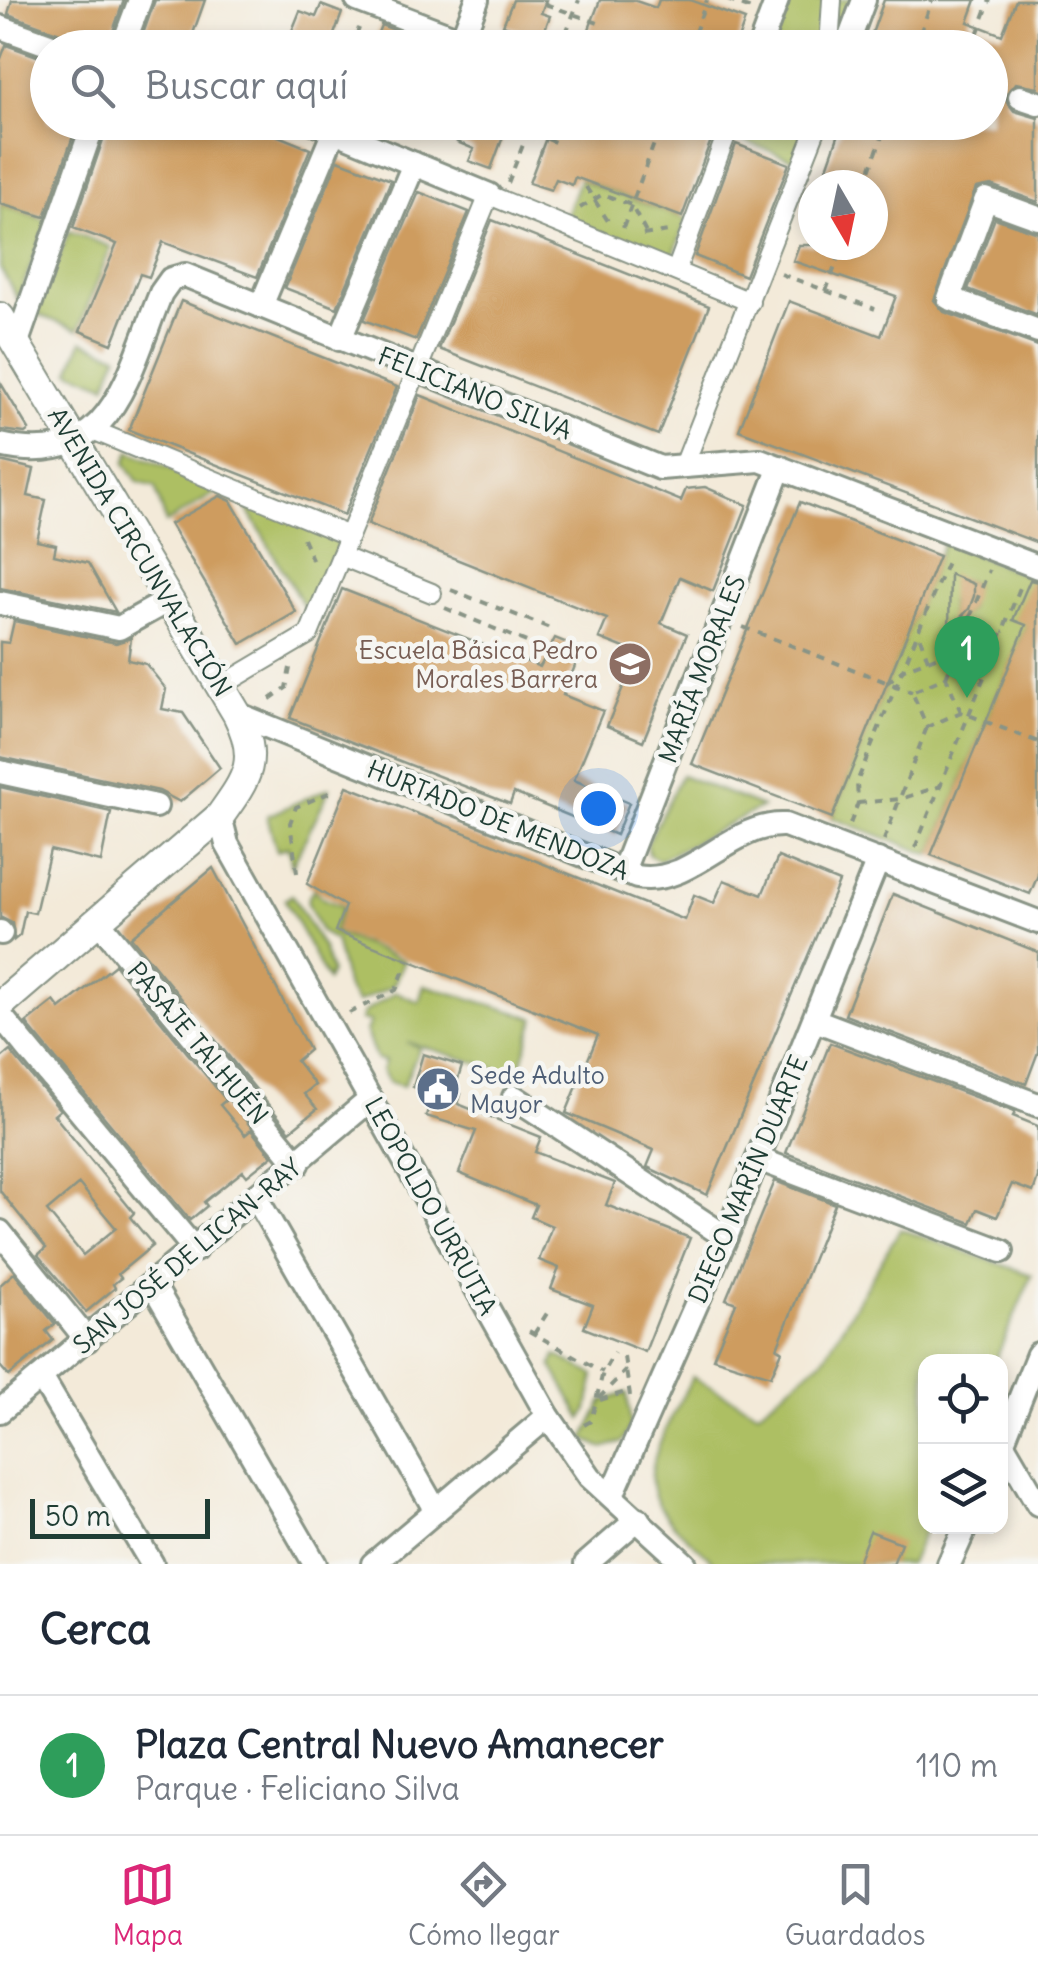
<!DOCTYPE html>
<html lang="es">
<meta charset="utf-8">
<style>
body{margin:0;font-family:Delius,sans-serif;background:#f6f6f7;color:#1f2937}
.controls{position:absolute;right:30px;bottom:30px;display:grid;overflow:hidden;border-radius:20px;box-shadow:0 5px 15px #0003}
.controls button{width:90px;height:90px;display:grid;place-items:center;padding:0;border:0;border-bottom:2px solid #e0e1e3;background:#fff;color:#1f2937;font:50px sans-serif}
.compass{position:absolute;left:798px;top:170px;width:90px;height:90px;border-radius:50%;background:#fff;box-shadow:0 5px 15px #0003;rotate:171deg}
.scale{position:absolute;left:30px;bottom:25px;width:180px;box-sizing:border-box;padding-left:10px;border:5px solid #1f3d34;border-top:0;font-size:28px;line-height:35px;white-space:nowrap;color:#1f3d34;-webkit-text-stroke:8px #f6f6f2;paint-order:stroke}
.you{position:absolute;left:598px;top:808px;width:35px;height:35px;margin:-25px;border:8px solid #fff;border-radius:50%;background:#1a73e8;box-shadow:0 0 0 15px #1a73e833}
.badge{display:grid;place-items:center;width:65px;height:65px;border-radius:50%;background:#db2777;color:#fff;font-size:32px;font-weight:700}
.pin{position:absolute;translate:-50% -82px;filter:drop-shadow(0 2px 5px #0008)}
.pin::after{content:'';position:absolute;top:52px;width:35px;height:30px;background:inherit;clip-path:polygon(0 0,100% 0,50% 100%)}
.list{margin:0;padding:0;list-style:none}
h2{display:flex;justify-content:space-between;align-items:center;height:130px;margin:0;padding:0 40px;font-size:42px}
h2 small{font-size:32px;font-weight:400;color:#747a83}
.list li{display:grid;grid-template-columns:65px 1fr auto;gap:30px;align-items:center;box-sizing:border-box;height:140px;padding:0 40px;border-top:2px solid #e0e1e3}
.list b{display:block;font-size:38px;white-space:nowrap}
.list p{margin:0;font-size:32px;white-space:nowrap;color:#747a83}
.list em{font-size:32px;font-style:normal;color:#747a83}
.icon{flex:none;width:55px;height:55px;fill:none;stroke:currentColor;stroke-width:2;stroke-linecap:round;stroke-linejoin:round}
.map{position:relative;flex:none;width:1038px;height:1564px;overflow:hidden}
.search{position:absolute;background:#fff;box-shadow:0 5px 15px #0003;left:30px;right:30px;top:30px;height:110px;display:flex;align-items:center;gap:25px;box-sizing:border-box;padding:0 35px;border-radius:55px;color:#747a83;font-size:38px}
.sheet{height:270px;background:#fff}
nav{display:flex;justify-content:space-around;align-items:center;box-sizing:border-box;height:140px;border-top:2px solid #e0e1e3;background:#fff;font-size:28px;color:#747a83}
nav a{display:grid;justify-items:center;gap:5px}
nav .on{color:#db2777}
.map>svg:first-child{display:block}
.green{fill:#adbf63;stroke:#667e4c;stroke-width:2.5;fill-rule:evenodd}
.building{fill:#ce9c5f;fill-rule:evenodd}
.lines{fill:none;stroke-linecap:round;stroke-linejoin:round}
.pedestrian-casing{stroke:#899486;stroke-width:22}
.minor-casing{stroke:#899486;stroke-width:28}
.tertiary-casing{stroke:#899486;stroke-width:32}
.path{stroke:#899486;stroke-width:4;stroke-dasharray:8 8;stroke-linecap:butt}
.pedestrian{stroke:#fff;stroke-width:18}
.minor{stroke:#fff;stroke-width:22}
.tertiary{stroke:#fff;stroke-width:28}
.labels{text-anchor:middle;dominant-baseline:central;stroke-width:9;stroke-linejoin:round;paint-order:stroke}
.street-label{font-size:25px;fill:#1f3d34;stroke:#f6f6f2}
.education-label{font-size:25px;fill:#785e54;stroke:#f6f6f2;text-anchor:end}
.service-label{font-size:25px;fill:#4e5e75;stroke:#f6f6f2;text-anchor:start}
</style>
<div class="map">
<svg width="1038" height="1564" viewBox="0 0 1038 1564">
<rect width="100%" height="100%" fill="#f6f6f2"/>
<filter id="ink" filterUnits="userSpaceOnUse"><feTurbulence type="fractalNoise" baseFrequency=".01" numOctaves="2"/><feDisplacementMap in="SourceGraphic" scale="20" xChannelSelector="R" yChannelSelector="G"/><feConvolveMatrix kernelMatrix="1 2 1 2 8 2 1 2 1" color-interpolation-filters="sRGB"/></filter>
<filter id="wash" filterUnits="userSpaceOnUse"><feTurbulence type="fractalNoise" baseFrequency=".0048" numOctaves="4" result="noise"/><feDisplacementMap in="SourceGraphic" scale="40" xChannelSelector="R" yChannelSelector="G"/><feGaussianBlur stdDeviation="2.25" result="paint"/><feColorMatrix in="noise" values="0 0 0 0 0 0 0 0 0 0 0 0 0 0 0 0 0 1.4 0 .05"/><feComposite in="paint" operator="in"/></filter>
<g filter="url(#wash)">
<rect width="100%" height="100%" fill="#f3ead9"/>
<!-- green -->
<g class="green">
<polygon points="777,0 864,0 846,47 759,48"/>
<polygon points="731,123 819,123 803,163 727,135"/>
<polygon points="579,180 687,219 671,262 565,218"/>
<polygon points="0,204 48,221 18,299 0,268"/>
<polygon points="69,231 111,247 78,330 36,314"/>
<polygon points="82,341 118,355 106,385 70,371"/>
<polygon points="130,451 220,490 166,523 155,487 138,482 125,463"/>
<polygon points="241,498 341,540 310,617"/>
<path d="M944,542L1038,580V597L931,855L832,818ZM961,579L974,584L969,609L959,618L949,614L950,600Z"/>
<polygon points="681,775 762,807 659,860 649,855 647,844"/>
<polygon points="329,788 325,799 292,866 288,847 277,851 267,816"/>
<polygon points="313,889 322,898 343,907 333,932 404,961 393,986 357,1003 347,989 335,940 321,932 307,901"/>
<polygon points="292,895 323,948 331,972 327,980 285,900"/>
<polygon points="424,985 535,1018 518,1075 407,1042 420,1048 403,1086 389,1082 382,1070 385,1061 376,1059 366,1032 370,1022 361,1020 363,1013 396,992 419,1002"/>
<path d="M900,1229L1032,1275L995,1361L926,1362V1527L910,1564H716C697,1545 663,1521 654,1494C642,1460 679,1407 692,1377L758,1412L824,1358Z"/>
<polygon points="556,1355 594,1375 588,1410 582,1419 552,1366"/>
<polygon points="627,1393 631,1426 622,1442 603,1448 584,1439 603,1401"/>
</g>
<g id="blocks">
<!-- building -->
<g class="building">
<polygon points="12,0 124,0 107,48 81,48 63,34 8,14"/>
<polygon points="155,0 205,0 190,42 183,39 180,48 138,48"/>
<polygon points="513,0 546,0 541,13 550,16 538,48 515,43 520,31 503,25"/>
<polygon points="600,0 633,0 656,8 659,0 690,0 745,20 735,48 582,48"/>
<polygon points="884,0 976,0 968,22 1002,35 1016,0 1038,0 1038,87 1016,83 1005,99 1014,111 1038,118 1038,202 991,185 976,188 934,300 944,312 1038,346 1038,543 739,430 789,301 881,336 896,296 793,261 799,245 873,245 873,185 821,185 843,122 990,122 990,48 894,48 870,39"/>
<polygon points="321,5 342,13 329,48 285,48 300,11 316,17"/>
<polygon points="381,25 402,33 397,48 372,48"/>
<polygon points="6,45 48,60 48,122 78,122 45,217 0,204 0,61"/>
<polygon points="109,122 244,122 310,149 257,277 163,242 149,277 140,274 112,344 80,331 117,244 73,228"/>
<polygon points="465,122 498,122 495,131 504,134 491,169 469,161 474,149 457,142"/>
<polygon points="552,122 712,122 708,133 713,135 682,217 575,177 572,185 556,179 551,190 529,183"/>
<polygon points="736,144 789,164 745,276 695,256"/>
<polygon points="338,160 391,180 337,308 285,288"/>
<polygon points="419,192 469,212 416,340 364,320"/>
<polygon points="995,218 1038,233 1038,315 968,289"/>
<polygon points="492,220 709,306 658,435 439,349"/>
<polygon points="181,301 397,387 344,515 129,430"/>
<polygon points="0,382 29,430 25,433 0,430"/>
<polygon points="420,395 681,501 686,489 705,487 747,505 713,591 680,577 661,623 687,634 643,741 607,726 637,653 599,638 607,619 368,524"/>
<polygon points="0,461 34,469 28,496 46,500 37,541 56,545 54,555 88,563 116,612 0,588"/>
<polygon points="220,496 231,501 296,612 241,644 170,524"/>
<polygon points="800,502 939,556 832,818 692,764"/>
<polygon points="950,574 974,584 974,596 969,609 949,629"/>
<polygon points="1030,580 1038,582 1038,875 1030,894 931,855 1026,625 1013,620"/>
<polygon points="342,589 540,667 555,638 582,649 563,695 603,711 574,780 629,803 616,835 514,793 510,804 290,718"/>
<polygon points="14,621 116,643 131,638 128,660 146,664 166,689 162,709 183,713 220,768 180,802 159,791 0,757 0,642 9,643"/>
<polygon points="347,786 685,920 694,895 714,903 724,880 762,895 778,857 839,882 707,1195 647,1167 654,1150 566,1113 598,1035 335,931 345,906 307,884"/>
<polygon points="0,787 111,812 101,862 50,850 35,913 25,911 20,935 14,940 12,923 0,917"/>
<polygon points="213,868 309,1050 296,1061 315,1085 304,1094 317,1109 290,1131 131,937"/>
<polygon points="893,894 1038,952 1038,1052 1026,1084 845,1015"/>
<polygon points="115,965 226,1100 220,1105 245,1135 251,1130 272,1156 247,1176 243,1171 204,1202 207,1206 190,1220 26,1023 54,1001 60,1009"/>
<polygon points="830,1043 1015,1112 1013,1116 1038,1126 1038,1178 1033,1192 1012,1184 997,1217 977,1209 971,1223 786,1153"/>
<path d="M10,1051L60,1110L54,1115L134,1213L130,1217L153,1245L118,1274L121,1278L113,1284L115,1288L86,1312L38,1255L46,1248L0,1191V1059ZM79,1184L116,1228L83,1255L47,1211Z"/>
<polygon points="423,1054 462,1066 454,1092 461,1094 458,1104 541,1137 535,1152 615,1183 606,1205 690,1238 645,1352 584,1328 593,1305 551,1289 559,1268 539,1260 552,1226 531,1217 536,1205 459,1173 476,1131 426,1116 433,1093 413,1087"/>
<polygon points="775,1181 835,1204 777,1348 782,1351 771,1376 713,1358 736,1303 726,1299"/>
<polygon points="14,1273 55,1324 46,1331 53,1340 9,1376 0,1366 0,1285"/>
<polygon points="870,1531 901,1543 893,1564 857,1564"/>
</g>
</g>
</g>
<g filter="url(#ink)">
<use href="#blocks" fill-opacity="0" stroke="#899486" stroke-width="2.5"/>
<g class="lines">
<defs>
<g id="pedestrian">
<polyline points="829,48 832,0"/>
<polyline points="676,271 731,122"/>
<polyline points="95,431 349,536"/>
<polyline points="683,468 819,122"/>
<polyline points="341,556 432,593"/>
<polyline points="221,686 309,634 489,195 750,302"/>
</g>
<g id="minor">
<polyline points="357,0 483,48"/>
<polyline points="0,27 58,48"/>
<polyline points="462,39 477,0"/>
<polyline points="122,48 140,0"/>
<polyline points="759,48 777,0"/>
<polyline points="846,48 864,0"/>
<polyline points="1020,97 1038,103"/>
<polyline points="313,122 489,195"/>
<polyline points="1038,218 986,199 949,298 1038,331"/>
<polyline points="261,306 334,131"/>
<polyline points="340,339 414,164"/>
<polyline points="16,345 94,122"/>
<path d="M0,445C113,471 127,375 161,293L171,279L185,275L660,468L760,460L1038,567"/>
<polyline points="0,603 119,628 169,600"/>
<path d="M237,714L637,877C691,887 731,822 785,825L1038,922"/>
<polyline points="0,772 156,806"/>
<polyline points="220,816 227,844 548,1416 590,1477 685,1564"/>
<polyline points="623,871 780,467"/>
<polyline points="98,921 298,1164"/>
<polyline points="0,932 1,933"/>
<polyline points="0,1015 195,1250"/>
<polyline points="815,1020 1038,1105"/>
<polyline points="514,1097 726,1237"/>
<polyline points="758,1159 1002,1251"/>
<polyline points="257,1199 436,1511"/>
<polyline points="0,1232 87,1340"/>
<polyline points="153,1285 315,1564"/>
<polyline points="41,1377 152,1564"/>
<polyline points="0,1411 371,1099"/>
<polyline points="1003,1444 1038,1504"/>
<polyline points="1000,1449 1038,1354"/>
<polyline points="612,1495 726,1237 878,860"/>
<polyline points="373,1564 548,1416"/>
<polyline points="586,1564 638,1519"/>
<polyline points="949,1564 966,1526"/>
</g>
<path id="tertiary" d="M0,317L237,714C260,760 248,777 220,816L0,1005"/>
</defs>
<!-- pedestrian casing -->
<use href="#pedestrian" class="pedestrian-casing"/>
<!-- minor casing -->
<use href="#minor" class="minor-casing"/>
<!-- tertiary casing -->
<use href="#tertiary" class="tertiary-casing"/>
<!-- path -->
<g class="path">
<polyline points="727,0 751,9"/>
<polyline points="545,4 601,24"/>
<polyline points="352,48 359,28"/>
<polyline points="560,48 579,0"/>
<polyline points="689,48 707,0"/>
<polyline points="915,48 932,0"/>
<polyline points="972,48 990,0"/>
<polyline points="502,122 555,142"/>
<polyline points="508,183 532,122"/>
<polyline points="865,185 887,122"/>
<polyline points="586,187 608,221"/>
<polyline points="580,208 603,194 631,205 646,233"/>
<polyline points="623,228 662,122"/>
<polyline points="643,235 668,231"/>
<polyline points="781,274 875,309"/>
<polyline points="826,291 843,245"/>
<polyline points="303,538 315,566"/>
<polyline points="451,590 550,628"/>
<polyline points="445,608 543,649"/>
<polyline points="743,627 912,692"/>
<polyline points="928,660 918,632 949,557"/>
<polyline points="946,677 989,570"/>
<polyline points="887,683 904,669 1004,631"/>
<polyline points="270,699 286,688 290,668"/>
<polyline points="961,712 946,677 912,692 927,727 961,712 1038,742"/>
<polyline points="858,803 900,799 941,786"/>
<polyline points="850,824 858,803 857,782 918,632"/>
<polyline points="884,840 927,727"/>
<polyline points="915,848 1022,583"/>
<polyline points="297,873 290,823 296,807 336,790"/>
<polyline points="349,1013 396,990 406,965"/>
<polyline points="529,1331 603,1372"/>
<polyline points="534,1334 549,1310"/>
<polyline points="624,1357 630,1396"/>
<polyline points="599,1398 626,1370"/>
<polyline points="600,1400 629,1391"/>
<polyline points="584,1425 591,1421 603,1372 614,1353"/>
</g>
<!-- pedestrian -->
<use href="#pedestrian" class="pedestrian"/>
<!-- minor -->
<use href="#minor" class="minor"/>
<!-- tertiary -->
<use href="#tertiary" class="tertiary"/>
</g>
</g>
<!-- icons -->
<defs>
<symbol id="school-disc" viewBox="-11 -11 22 22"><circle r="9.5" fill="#8d6e63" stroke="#f6f6f2"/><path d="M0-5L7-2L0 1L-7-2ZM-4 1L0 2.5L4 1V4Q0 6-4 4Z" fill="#fff"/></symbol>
<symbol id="civic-disc" viewBox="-11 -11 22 22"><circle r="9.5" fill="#5c6f8a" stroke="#f6f6f2"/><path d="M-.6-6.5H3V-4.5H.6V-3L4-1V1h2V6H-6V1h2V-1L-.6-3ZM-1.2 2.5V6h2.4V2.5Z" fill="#fff"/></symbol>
</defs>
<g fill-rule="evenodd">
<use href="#school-disc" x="605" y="639" width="50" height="50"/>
<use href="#civic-disc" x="413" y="1064" width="50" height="50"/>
</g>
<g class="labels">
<!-- street labels -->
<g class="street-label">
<text transform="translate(475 393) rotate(22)">FELICIANO SILVA</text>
<text transform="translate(140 552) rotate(59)">AVENIDA CIRCUNVALACIÓN</text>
<text transform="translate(702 669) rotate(-69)">MARÍA MORALES</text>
<text transform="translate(498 820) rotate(22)">HURTADO DE MENDOZA</text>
<text transform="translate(198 1043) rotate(50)">PASAJE TALHUÉN</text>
<text transform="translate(748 1179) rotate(-67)">DIEGO MARÍN DUARTE</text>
<text transform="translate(431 1206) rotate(61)">LEOPOLDO URRUTIA</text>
<text transform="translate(187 1256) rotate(-40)">SAN JOSÉ DE LICAN-RAY</text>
</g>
<!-- education labels -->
<g class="education-label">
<text x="598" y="650">Escuela Básica Pedro<tspan x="598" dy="29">Morales Barrera</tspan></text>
</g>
<!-- service labels -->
<g class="service-label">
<text x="470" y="1075">Sede Adulto<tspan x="470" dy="29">Mayor</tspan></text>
</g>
</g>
</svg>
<div class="controls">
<button><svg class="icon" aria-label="locate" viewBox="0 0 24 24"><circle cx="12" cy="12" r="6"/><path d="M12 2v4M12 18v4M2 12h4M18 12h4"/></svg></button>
<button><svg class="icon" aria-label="layers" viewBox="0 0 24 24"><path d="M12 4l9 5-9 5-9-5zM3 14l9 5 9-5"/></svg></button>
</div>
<svg class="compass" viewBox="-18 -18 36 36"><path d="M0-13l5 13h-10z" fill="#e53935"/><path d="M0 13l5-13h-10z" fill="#747a83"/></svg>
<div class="scale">50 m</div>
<div class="you"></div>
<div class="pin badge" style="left:967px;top:698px;background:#2e9e5b">1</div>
<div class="search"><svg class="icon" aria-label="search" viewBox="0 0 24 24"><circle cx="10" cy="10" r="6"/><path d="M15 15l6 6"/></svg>Buscar aquí</div>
</div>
<section class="sheet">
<h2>Cerca<small></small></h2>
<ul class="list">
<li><span class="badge" style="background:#2e9e5b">1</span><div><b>Plaza Central Nuevo Amanecer</b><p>Parque · Feliciano Silva</p></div><em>110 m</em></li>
</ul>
</section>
<nav>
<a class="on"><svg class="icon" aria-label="map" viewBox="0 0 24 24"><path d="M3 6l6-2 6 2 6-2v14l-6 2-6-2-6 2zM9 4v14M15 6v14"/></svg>Mapa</a>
<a><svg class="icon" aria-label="directions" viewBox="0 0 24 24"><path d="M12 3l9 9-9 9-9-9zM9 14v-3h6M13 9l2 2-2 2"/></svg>Cómo llegar</a>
<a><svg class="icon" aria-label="saved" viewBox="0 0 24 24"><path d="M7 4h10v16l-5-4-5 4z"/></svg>Guardados</a>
</nav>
